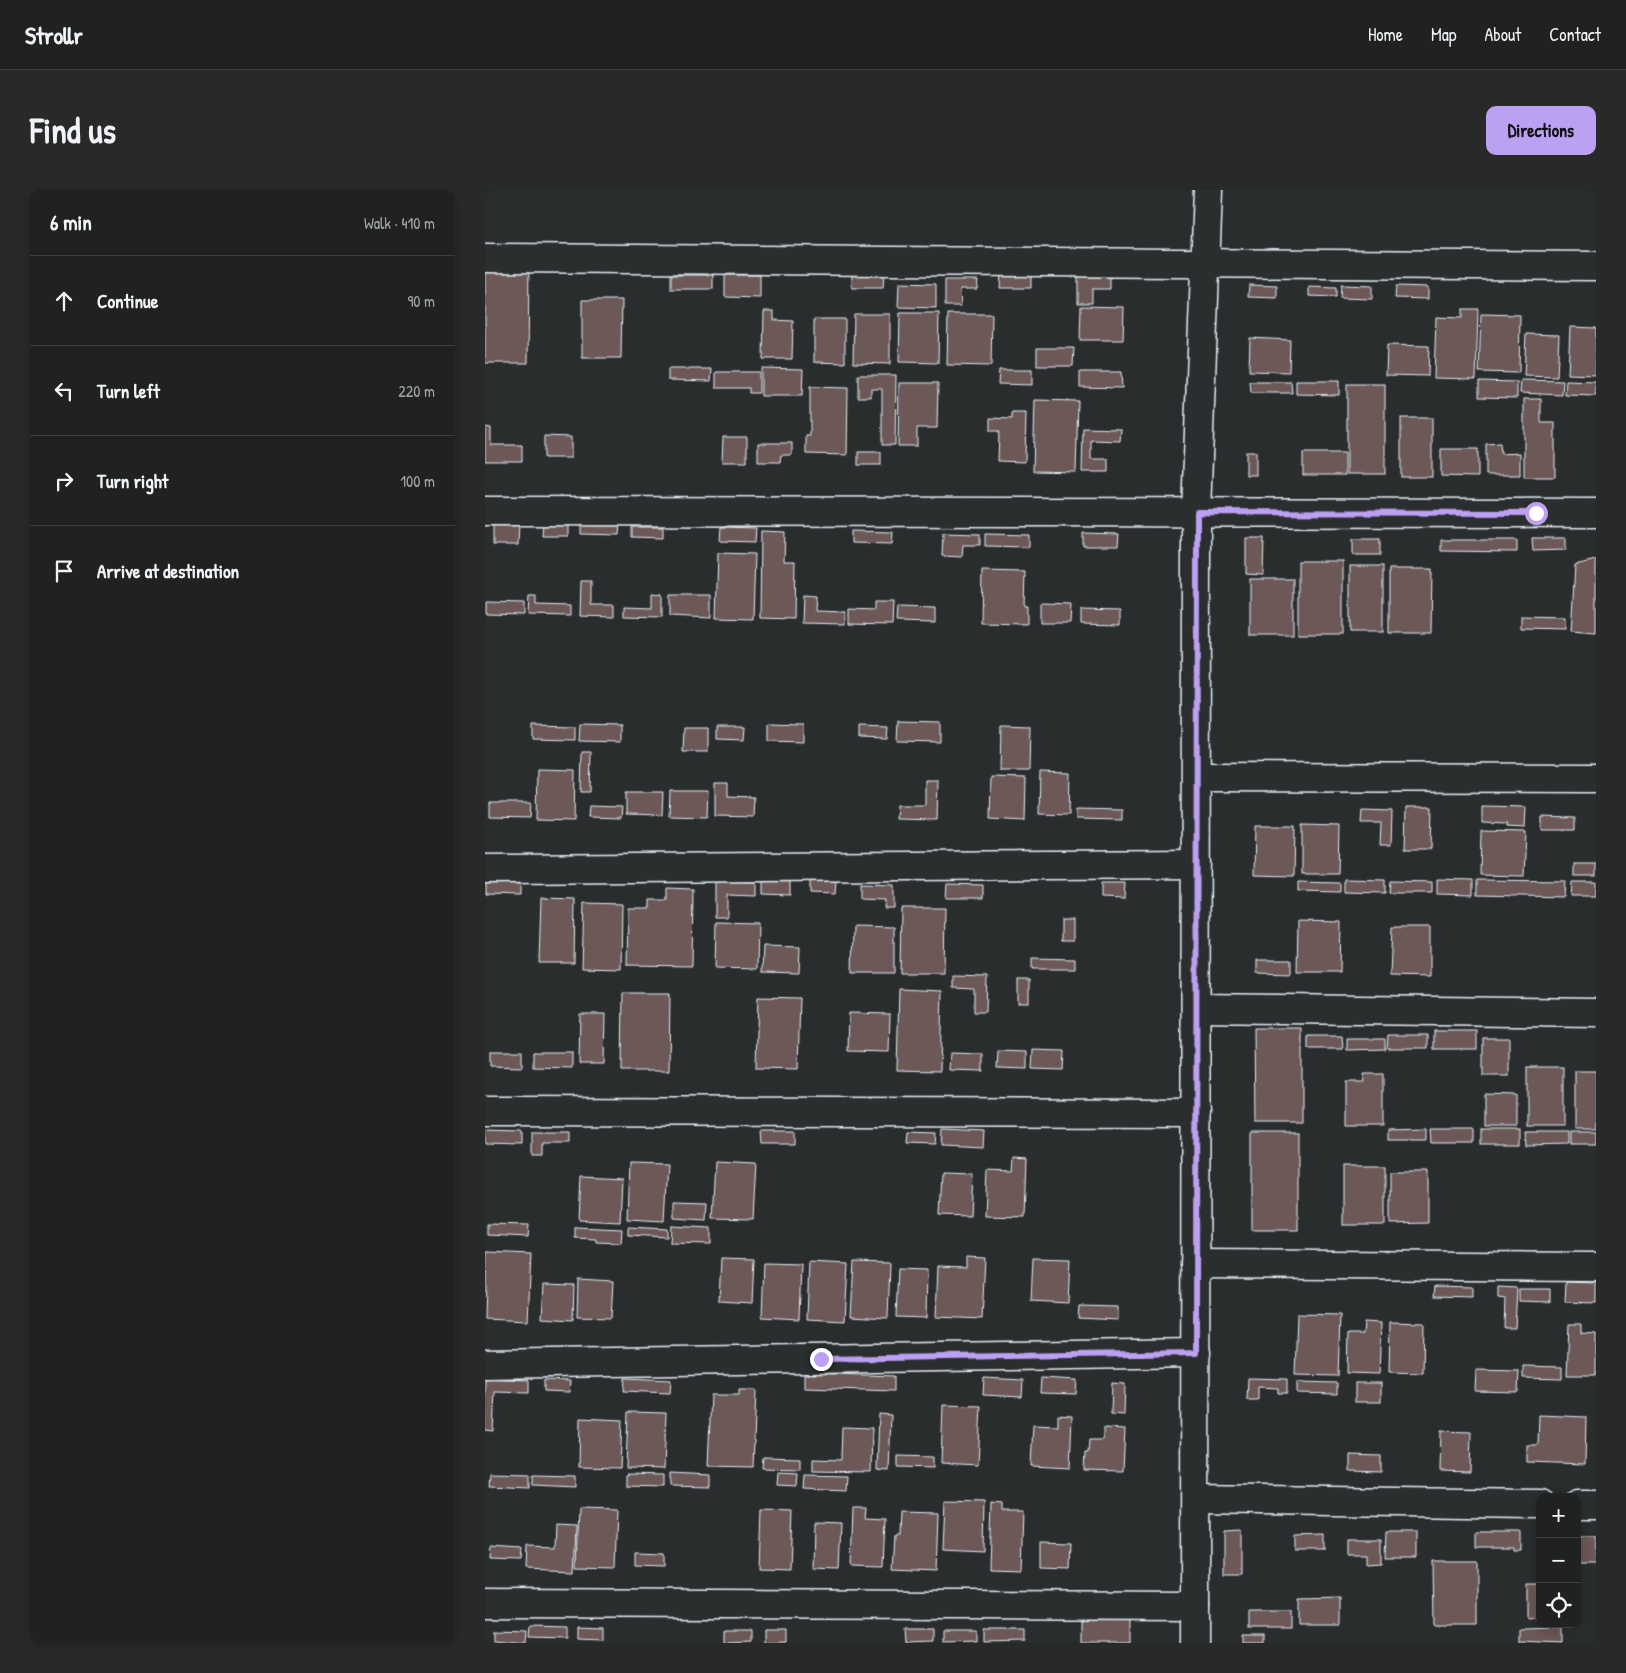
<!DOCTYPE html>
<meta charset="utf-8">
<style>
body{margin:0;font-family:"Patrick Hand",sans-serif;background:#282a2a;color:#f1f3f6}
.controls{position:absolute;right:15px;bottom:15px;display:grid;overflow:hidden;border-radius:10px;box-shadow:0 2px 12px #0003}
.controls button{width:45px;height:45px;display:grid;place-items:center;padding:0;border:0;border-bottom:1px solid #3d3f40;background:#202222;color:#f1f3f6;font:25px sans-serif}
.stop{position:absolute;width:15px;height:15px;margin:-11px;border:4px solid #bca0f2;border-radius:50%;background:#fff}
.stop.end{background:#bca0f2;border-color:#fff;box-shadow:0 1px 5px #0008}
.list{margin:0;padding:0;list-style:none}
h2{display:flex;justify-content:space-between;align-items:center;height:65px;margin:0;padding:0 20px;font-size:21px}
h2 small{font-size:16px;font-weight:400;color:#a2a4a5}
.list li{display:grid;grid-template-columns:32px 1fr auto;gap:15px;align-items:center;box-sizing:border-box;height:90px;padding:0 20px;border-top:1px solid #3d3f40}
.list b{display:block;font-size:19px;white-space:nowrap}
.list em{font-size:16px;font-style:normal;color:#a2a4a5}
.icon{flex:none;width:28px;height:28px;fill:none;stroke:currentColor;stroke-width:2;stroke-linecap:round;stroke-linejoin:round}
.map{position:relative;flex:none;width:1111px;height:1453px;overflow:hidden;border-radius:10px}
header{display:flex;align-items:center;gap:30px;box-sizing:border-box;height:70px;padding:0 25px;background:#202222;border-bottom:1px solid #3d3f40}
header strong{font-size:24px}
nav{display:flex;gap:28px;margin-inline-start:auto;font-size:18px}
.intro{display:flex;align-items:center;justify-content:space-between;box-sizing:border-box;height:120px;padding:0 30px}
h1{margin:0;font-size:35px}
.button{padding:12px 22px;border-radius:10px;background:#bca0f2;color:#111;font-size:18px;font-weight:700}
main{display:flex;gap:30px;padding:0 30px}
aside{flex:1;background:#202222;border-radius:10px;box-shadow:0 2px 12px #0003}
.map>svg:first-child{display:block}
.building{fill:#6c5957;stroke:#e8f1f8}
.lines{fill:none;stroke-linecap:round;stroke-linejoin:round}
.minor-casing{stroke:#e8f1f8;stroke-width:31}
.minor{stroke:#2a2d2e;stroke-width:28}
.route{stroke:#bca0f2;stroke-width:6}
</style>
<header>
<strong>Strollr</strong>
<nav><a>Home</a><a>Map</a><a>About</a><a>Contact</a></nav>
</header>
<div class="intro"><h1>Find us</h1><a class="button">Directions</a></div>
<main>
<aside>
<h2>6 min<small>Walk · 410 m</small></h2>
<ul class="list">
<li><svg class="icon" aria-label="ahead" viewBox="0 0 24 24"><path d="M12 20V5M6 11l6-6 6 6"/></svg><div><b>Continue</b></div><em>90 m</em></li>
<li><svg class="icon" aria-label="left" viewBox="0 0 24 24"><path d="M17 20v-9H6M10 6l-5 5 5 5"/></svg><div><b>Turn left</b></div><em>220 m</em></li>
<li><svg class="icon" aria-label="right" viewBox="0 0 24 24"><path d="M7 20v-9h11M14 6l5 5-5 5"/></svg><div><b>Turn right</b></div><em>100 m</em></li>
<li><svg class="icon" aria-label="arrive" viewBox="0 0 24 24"><path d="M6 21V4h12l-3 4 3 4H6"/></svg><div><b>Arrive at destination</b></div></li>
</ul>
</aside>
<div class="map">
<svg width="1111" height="1453" viewBox="0 0 1111 1453">
<rect width="100%" height="100%" fill="#2a2d2e"/>
<filter id="ink" filterUnits="userSpaceOnUse"><feTurbulence type="fractalNoise" baseFrequency=".02" numOctaves="2"/><feDisplacementMap in="SourceGraphic" scale="10" xChannelSelector="R" yChannelSelector="G"/><feConvolveMatrix kernelMatrix="1 2 1 2 8 2 1 2 1" color-interpolation-filters="sRGB"/></filter>
<g filter="url(#ink)">
<!-- building -->
<g class="building">
<polygon points="0,74 44,74 43,173 0,173"/>
<polygon points="367,84 399,84 398,98 367,98"/>
<polygon points="516,84 546,84 546,98 515,98"/>
<rect x="186" y="85" width="42" height="14"/>
<polygon points="240,85 275,85 275,108 240,107"/>
<polygon points="593,86 625,86 625,99 607,99 607,113 593,113"/>
<polygon points="460,90 493,90 492,99 475,99 476,116 460,116"/>
<polygon points="414,93 451,94 451,118 413,117"/>
<polygon points="764,95 792,96 792,108 763,107"/>
<polygon points="856,95 887,96 887,109 855,108"/>
<polygon points="911,96 943,97 943,109 910,108"/>
<polygon points="824,97 851,98 851,107 824,106"/>
<polygon points="97,110 137,110 136,168 97,168"/>
<polygon points="596,116 639,117 638,150 595,150"/>
<polygon points="977,119 993,119 991,189 949,188 951,127 977,128"/>
<polygon points="279,121 289,121 289,130 308,131 307,169 278,169"/>
<polygon points="415,123 454,123 453,173 414,172"/>
<polygon points="369,124 405,124 405,174 368,173"/>
<polygon points="463,124 507,124 506,176 462,175"/>
<polygon points="996,124 1035,125 1034,183 994,182"/>
<polygon points="329,129 360,129 360,173 329,172"/>
<polygon points="1085,137 1111,138 1111,185 1083,184"/>
<polygon points="1041,144 1074,145 1072,187 1039,186"/>
<polygon points="765,148 805,150 804,182 764,181"/>
<polygon points="902,155 944,156 943,186 901,185"/>
<polygon points="552,158 589,158 588,176 552,176"/>
<polygon points="276,178 318,179 317,206 276,206"/>
<polygon points="183,179 227,179 226,191 183,190"/>
<polygon points="514,180 547,180 547,195 513,194"/>
<polygon points="231,182 274,182 274,203 264,203 264,198 231,198"/>
<polygon points="595,182 636,182 637,198 595,197"/>
<polygon points="373,185 411,185 410,255 397,255 397,199 386,199 386,207 373,207"/>
<polygon points="1036,190 1078,191 1077,205 1035,203"/>
<polygon points="811,191 854,191 854,205 811,204"/>
<polygon points="994,191 1032,192 1032,208 994,207"/>
<polygon points="1081,191 1111,192 1111,206 1080,205"/>
<polygon points="765,192 806,192 807,203 766,203"/>
<polygon points="414,193 453,193 452,238 432,238 432,256 413,256"/>
<rect x="862" y="194" width="38" height="90"/>
<polygon points="325,197 363,198 362,265 321,264 321,246 325,246"/>
<polygon points="1039,209 1056,209 1056,233 1070,233 1070,287 1039,287"/>
<polygon points="550,210 593,211 591,282 548,281"/>
<polygon points="527,223 541,223 540,272 513,271 514,241 505,241 505,228 527,229"/>
<rect x="916" y="228" width="31" height="59"/>
<polygon points="0,237 6,238 6,255 37,255 37,271 0,271"/>
<polygon points="598,238 636,239 635,251 606,250 606,269 623,269 623,282 597,282"/>
<polygon points="59,246 86,247 86,268 59,268"/>
<polygon points="238,247 262,247 262,272 237,272"/>
<polygon points="273,253 307,253 307,265 296,265 295,272 273,272"/>
<polygon points="1015,253 1016,264 1035,263 1035,285 1001,285 1001,254"/>
<polygon points="956,259 993,259 993,287 956,286"/>
<rect x="373" y="262" width="23" height="13"/>
<rect x="761" y="262" width="10" height="23"/>
<rect x="818" y="263" width="42" height="22"/>
<polygon points="8,332 34,333 33,355 8,355"/>
<polygon points="96,332 135,333 134,345 96,344"/>
<polygon points="58,333 83,334 83,346 57,346"/>
<polygon points="147,337 178,337 178,348 147,347"/>
<polygon points="236,337 271,338 270,352 235,351"/>
<polygon points="276,341 300,342 299,371 310,371 309,429 275,428"/>
<polygon points="366,341 408,342 407,354 366,353"/>
<polygon points="458,343 495,344 495,355 478,355 477,367 457,366"/>
<polygon points="598,343 634,344 633,356 598,356"/>
<polygon points="500,344 544,345 544,357 500,356"/>
<polygon points="761,348 779,348 778,385 761,384"/>
<polygon points="1047,348 1081,348 1081,360 1048,361"/>
<rect x="868" y="349" width="27" height="16"/>
<polygon points="956,350 1032,350 1032,362 956,361"/>
<polygon points="233,363 270,364 268,429 231,428"/>
<polygon points="1111,370 1111,443 1086,441 1090,375"/>
<rect x="813" y="371" width="45" height="73"/>
<rect x="865" y="376" width="33" height="66"/>
<polygon points="904,379 947,379 946,443 904,443"/>
<polygon points="497,381 540,382 539,416 542,416 542,434 496,433"/>
<rect x="765" y="389" width="43" height="56"/>
<polygon points="96,391 106,391 106,415 129,415 129,427 95,426"/>
<polygon points="167,403 177,404 177,427 139,426 139,417 167,418"/>
<polygon points="185,405 226,405 226,428 185,426"/>
<polygon points="318,405 331,406 330,421 360,422 360,434 317,433"/>
<polygon points="44,406 51,406 51,415 85,416 85,426 43,425"/>
<polygon points="1,412 39,413 39,425 1,424"/>
<polygon points="389,412 408,412 407,435 364,434 364,419 389,420"/>
<polygon points="555,413 586,414 585,433 555,433"/>
<polygon points="412,417 450,418 450,433 411,432"/>
<polygon points="596,420 635,421 635,435 596,434"/>
<polygon points="1036,426 1080,427 1080,439 1036,438"/>
<polygon points="413,531 455,532 455,552 412,551"/>
<polygon points="284,533 318,534 318,552 284,551"/>
<polygon points="95,534 135,535 135,552 94,551"/>
<polygon points="516,535 545,536 544,581 515,581"/>
<polygon points="48,536 90,537 90,550 48,549"/>
<polygon points="232,537 260,537 259,550 232,549"/>
<polygon points="374,537 403,538 402,549 374,548"/>
<polygon points="199,538 223,538 223,562 198,562"/>
<polygon points="97,562 106,562 105,602 96,602"/>
<polygon points="52,579 90,580 89,631 51,630"/>
<polygon points="555,582 585,583 584,625 554,624"/>
<polygon points="506,587 541,588 540,631 505,629"/>
<polygon points="440,590 453,590 452,630 411,629 412,615 440,615"/>
<polygon points="230,593 243,593 243,606 269,607 268,627 230,626"/>
<polygon points="185,601 223,601 222,627 184,626"/>
<polygon points="141,602 178,602 177,625 141,624"/>
<polygon points="5,613 46,613 45,628 5,627"/>
<polygon points="104,616 137,617 136,628 103,627"/>
<polygon points="997,616 1041,617 1040,638 1022,637 1022,634 997,633"/>
<polygon points="921,617 947,617 946,659 920,659"/>
<polygon points="591,619 637,620 637,630 591,629"/>
<polygon points="877,620 907,621 906,655 895,655 896,633 876,633"/>
<polygon points="1057,627 1090,628 1090,640 1057,640"/>
<polygon points="817,635 854,636 853,684 817,684"/>
<polygon points="770,636 810,636 809,686 769,685"/>
<polygon points="996,641 1041,642 1039,686 995,685"/>
<rect x="1089" y="674" width="22" height="12"/>
<polygon points="859,689 900,690 900,703 859,702"/>
<polygon points="952,689 988,690 988,705 952,704"/>
<polygon points="992,690 1080,691 1079,707 992,705"/>
<polygon points="1,691 35,691 35,705 1,704"/>
<polygon points="230,691 271,692 271,706 242,705 242,727 230,727"/>
<polygon points="278,691 305,691 305,705 278,704"/>
<polygon points="325,691 351,691 350,704 325,703"/>
<polygon points="905,691 947,692 947,703 904,703"/>
<polygon points="813,692 855,693 855,702 813,701"/>
<polygon points="1087,692 1111,692 1111,706 1086,706"/>
<polygon points="616,693 640,693 639,709 616,708"/>
<polygon points="375,694 409,695 409,718 399,718 400,710 375,709"/>
<polygon points="462,694 498,695 498,708 461,708"/>
<polygon points="182,698 208,699 207,776 142,775 143,718 165,718 165,710 182,710"/>
<polygon points="56,708 90,709 89,773 54,773"/>
<polygon points="99,713 137,714 136,779 97,778"/>
<polygon points="416,718 460,718 459,783 415,783"/>
<rect x="576" y="730" width="12" height="21"/>
<polygon points="813,731 856,732 855,782 812,782"/>
<polygon points="231,732 273,733 272,779 230,778"/>
<polygon points="368,736 409,737 409,783 367,783"/>
<polygon points="907,737 945,737 945,787 905,786"/>
<polygon points="278,756 315,757 314,783 277,782"/>
<polygon points="547,768 590,769 590,779 547,779"/>
<polygon points="772,770 806,770 806,784 772,783"/>
<polygon points="468,786 502,787 501,822 489,822 489,799 468,798"/>
<rect x="533" y="790" width="11" height="23"/>
<polygon points="414,799 457,801 455,881 412,880"/>
<polygon points="138,803 185,803 184,881 137,881"/>
<polygon points="273,807 315,808 313,879 271,878"/>
<polygon points="364,823 405,824 404,862 363,861"/>
<polygon points="95,824 120,824 119,874 94,874"/>
<polygon points="769,838 817,838 817,933 770,933"/>
<rect x="949" y="841" width="43" height="18"/>
<polygon points="903,845 943,845 943,858 902,858"/>
<polygon points="823,846 857,846 858,859 823,859"/>
<rect x="998" y="848" width="26" height="38"/>
<polygon points="862,849 900,849 900,859 862,860"/>
<polygon points="548,860 579,861 578,880 547,879"/>
<polygon points="5,861 37,861 37,877 5,876"/>
<polygon points="513,861 542,862 542,879 512,878"/>
<polygon points="48,862 87,862 87,878 48,877"/>
<polygon points="465,863 498,864 498,881 464,880"/>
<rect x="1042" y="877" width="36" height="59"/>
<rect x="1090" y="881" width="21" height="58"/>
<polygon points="879,884 898,884 898,936 861,936 861,892 880,892"/>
<polygon points="999,904 1031,905 1031,936 999,936"/>
<polygon points="457,939 499,941 498,957 456,955"/>
<polygon points="941,939 941,950 903,950 903,940"/>
<polygon points="945,939 989,939 989,953 946,953"/>
<rect x="996" y="939" width="39" height="15"/>
<polygon points="0,940 37,941 37,955 0,954"/>
<polygon points="276,941 310,941 310,954 277,954"/>
<polygon points="47,942 85,942 85,953 57,953 57,966 47,966"/>
<polygon points="423,942 451,943 450,954 422,953"/>
<polygon points="1040,942 1082,942 1082,954 1041,955"/>
<rect x="1084" y="942" width="27" height="12"/>
<rect x="767" y="943" width="46" height="97"/>
<polygon points="529,968 542,969 540,1027 500,1026 502,980 528,981"/>
<polygon points="230,972 271,974 268,1029 227,1028"/>
<polygon points="144,973 182,974 179,1031 142,1029"/>
<rect x="858" y="976" width="42" height="59"/>
<polygon points="905,982 943,982 943,1033 905,1034"/>
<polygon points="456,983 487,984 485,1026 454,1025"/>
<polygon points="96,986 137,988 135,1032 94,1030"/>
<polygon points="189,1011 222,1012 221,1030 189,1028"/>
<polygon points="2,1034 44,1035 43,1047 2,1045"/>
<polygon points="186,1036 226,1038 226,1054 185,1053"/>
<polygon points="90,1037 137,1039 136,1053 111,1052 111,1049 90,1048"/>
<polygon points="143,1037 182,1039 182,1047 143,1045"/>
<polygon points="2,1062 46,1064 43,1131 0,1129"/>
<polygon points="481,1067 500,1068 497,1129 451,1127 453,1076 481,1077"/>
<polygon points="236,1068 269,1069 267,1113 234,1111"/>
<polygon points="548,1068 585,1069 583,1113 546,1111"/>
<polygon points="324,1072 363,1074 360,1131 322,1129"/>
<polygon points="369,1072 405,1073 403,1128 366,1126"/>
<polygon points="279,1073 316,1074 314,1129 277,1127"/>
<polygon points="413,1079 442,1080 441,1128 411,1127"/>
<polygon points="93,1089 128,1091 126,1128 92,1127"/>
<polygon points="1081,1092 1111,1093 1111,1113 1080,1112"/>
<polygon points="59,1094 89,1095 88,1130 57,1128"/>
<polygon points="950,1096 987,1097 987,1107 949,1106"/>
<polygon points="1013,1097 1032,1098 1030,1138 1019,1138 1020,1109 1013,1108"/>
<polygon points="1034,1099 1065,1099 1065,1112 1034,1111"/>
<polygon points="594,1116 633,1117 633,1130 593,1128"/>
<polygon points="812,1124 855,1125 853,1186 810,1185"/>
<polygon points="879,1132 896,1133 894,1184 862,1183 863,1144 878,1144"/>
<polygon points="905,1132 939,1133 938,1183 904,1182"/>
<polygon points="1084,1134 1096,1134 1096,1143 1111,1144 1111,1185 1082,1185"/>
<polygon points="1038,1176 1077,1177 1077,1189 1038,1188"/>
<polygon points="991,1180 1034,1181 1033,1202 990,1201"/>
<polygon points="319,1183 409,1186 409,1201 319,1198"/>
<polygon points="0,1188 44,1190 44,1203 10,1202 8,1241 0,1240"/>
<polygon points="140,1188 186,1190 185,1203 139,1201"/>
<polygon points="499,1188 538,1190 537,1207 498,1205"/>
<polygon points="556,1188 592,1190 591,1204 555,1203"/>
<polygon points="763,1188 802,1189 802,1203 793,1203 793,1198 773,1197 773,1210 762,1210"/>
<polygon points="59,1190 85,1191 84,1202 59,1201"/>
<polygon points="812,1192 852,1193 852,1204 812,1203"/>
<polygon points="627,1193 640,1194 639,1225 626,1224"/>
<rect x="870" y="1193" width="26" height="19"/>
<polygon points="254,1200 271,1200 268,1277 223,1276 226,1205 254,1205"/>
<polygon points="458,1215 496,1216 493,1275 456,1273"/>
<polygon points="143,1222 181,1223 179,1279 141,1278"/>
<polygon points="394,1224 406,1225 404,1281 392,1280"/>
<polygon points="573,1225 587,1226 585,1278 546,1276 548,1235 573,1236"/>
<polygon points="1054,1225 1101,1227 1100,1274 1042,1272 1042,1255 1053,1255"/>
<polygon points="95,1228 137,1230 135,1278 94,1277"/>
<polygon points="357,1237 387,1238 386,1282 328,1281 328,1269 356,1270"/>
<polygon points="619,1238 640,1239 638,1281 599,1280 600,1263 603,1263 604,1250 618,1250"/>
<polygon points="956,1241 986,1242 985,1282 955,1281"/>
<polygon points="865,1265 896,1266 896,1282 865,1281"/>
<polygon points="413,1266 448,1267 448,1278 413,1277"/>
<polygon points="278,1267 315,1268 315,1279 277,1278"/>
<polygon points="293,1282 313,1283 312,1296 292,1295"/>
<polygon points="5,1283 45,1284 45,1298 4,1296"/>
<polygon points="185,1283 225,1285 225,1297 185,1296"/>
<polygon points="141,1284 178,1285 178,1297 141,1296"/>
<polygon points="48,1285 90,1286 90,1297 48,1295"/>
<polygon points="320,1285 362,1286 361,1301 319,1299"/>
<polygon points="460,1311 499,1312 498,1361 458,1359"/>
<polygon points="506,1314 517,1315 517,1322 538,1322 536,1379 504,1378"/>
<polygon points="368,1318 381,1318 380,1328 400,1329 398,1377 366,1376"/>
<polygon points="94,1319 132,1320 130,1377 92,1376"/>
<polygon points="276,1320 307,1321 305,1379 274,1378"/>
<polygon points="414,1322 453,1323 451,1381 407,1379 409,1346 413,1346"/>
<polygon points="329,1332 356,1333 354,1380 328,1379"/>
<polygon points="71,1335 92,1336 90,1381 41,1379 42,1356 70,1357"/>
<polygon points="757,1340 757,1384 739,1384 739,1341"/>
<polygon points="901,1342 931,1342 931,1367 900,1367"/>
<polygon points="991,1342 1036,1342 1036,1360 1029,1360 1029,1357 991,1357"/>
<polygon points="840,1345 840,1361 810,1361 810,1346"/>
<rect x="1092" y="1346" width="19" height="29"/>
<polygon points="862,1349 896,1349 896,1373 881,1374 881,1364 862,1364"/>
<polygon points="556,1352 586,1353 585,1379 556,1378"/>
<polygon points="6,1358 37,1360 36,1371 5,1370"/>
<polygon points="150,1362 179,1363 179,1376 150,1375"/>
<polygon points="948,1371 992,1371 992,1435 949,1435"/>
<polygon points="1041,1394 1055,1394 1055,1427 1041,1428"/>
<polygon points="855,1408 855,1435 814,1435 814,1409"/>
<rect x="764" y="1422" width="42" height="17"/>
<polygon points="645,1427 645,1453 596,1453 596,1428"/>
<polygon points="45,1436 80,1437 80,1448 44,1447"/>
<polygon points="92,1437 118,1438 118,1450 92,1449"/>
<polygon points="1078,1437 1078,1453 1034,1451 1034,1438"/>
<polygon points="420,1439 448,1439 448,1451 421,1452"/>
<polygon points="9,1440 42,1441 41,1453 9,1450"/>
<polygon points="279,1440 301,1440 301,1452 279,1453"/>
<polygon points="499,1440 540,1440 540,1451 499,1452"/>
<polygon points="239,1441 266,1441 266,1452 239,1453"/>
<polygon points="458,1441 491,1441 491,1451 458,1452"/>
<rect x="758" y="1446" width="22" height="7"/>
</g>
<g class="lines">
<defs>
<g id="minor">
<polyline points="0,68 1111,76"/>
<polyline points="0,321 1111,323"/>
<polyline points="712,587 1111,588"/>
<polyline points="0,679 711,674"/>
<polyline points="711,818 1111,823"/>
<polyline points="0,921 711,923"/>
<polyline points="710,1074 1111,1077"/>
<polyline points="0,1174 711,1163"/>
<polyline points="711,1309 1055,1314"/>
<polyline points="1092,1315 1111,1315"/>
<polyline points="0,1413 710,1416"/>
<polyline points="710,1453 711,322 723,0"/>
</g>
</defs>
<!-- minor casing -->
<use href="#minor" class="minor-casing"/>
<!-- minor -->
<use href="#minor" class="minor"/>
</g>
</g>
<g class="lines" filter="url(#ink)">
<!-- route -->
<polyline class="route" points="336,1169 711,1163 712,322 1051,323"/>
</g>
</svg>
<div class="controls">
<button>+</button>
<button>−</button>
<button><svg class="icon" aria-label="locate" viewBox="0 0 24 24"><circle cx="12" cy="12" r="6"/><path d="M12 2v4M12 18v4M2 12h4M18 12h4"/></svg></button>
</div>
<div class="stop" style="left:1051px;top:323px"></div>
<div class="stop end" style="left:336px;top:1169px"></div>
</div>
</main>
